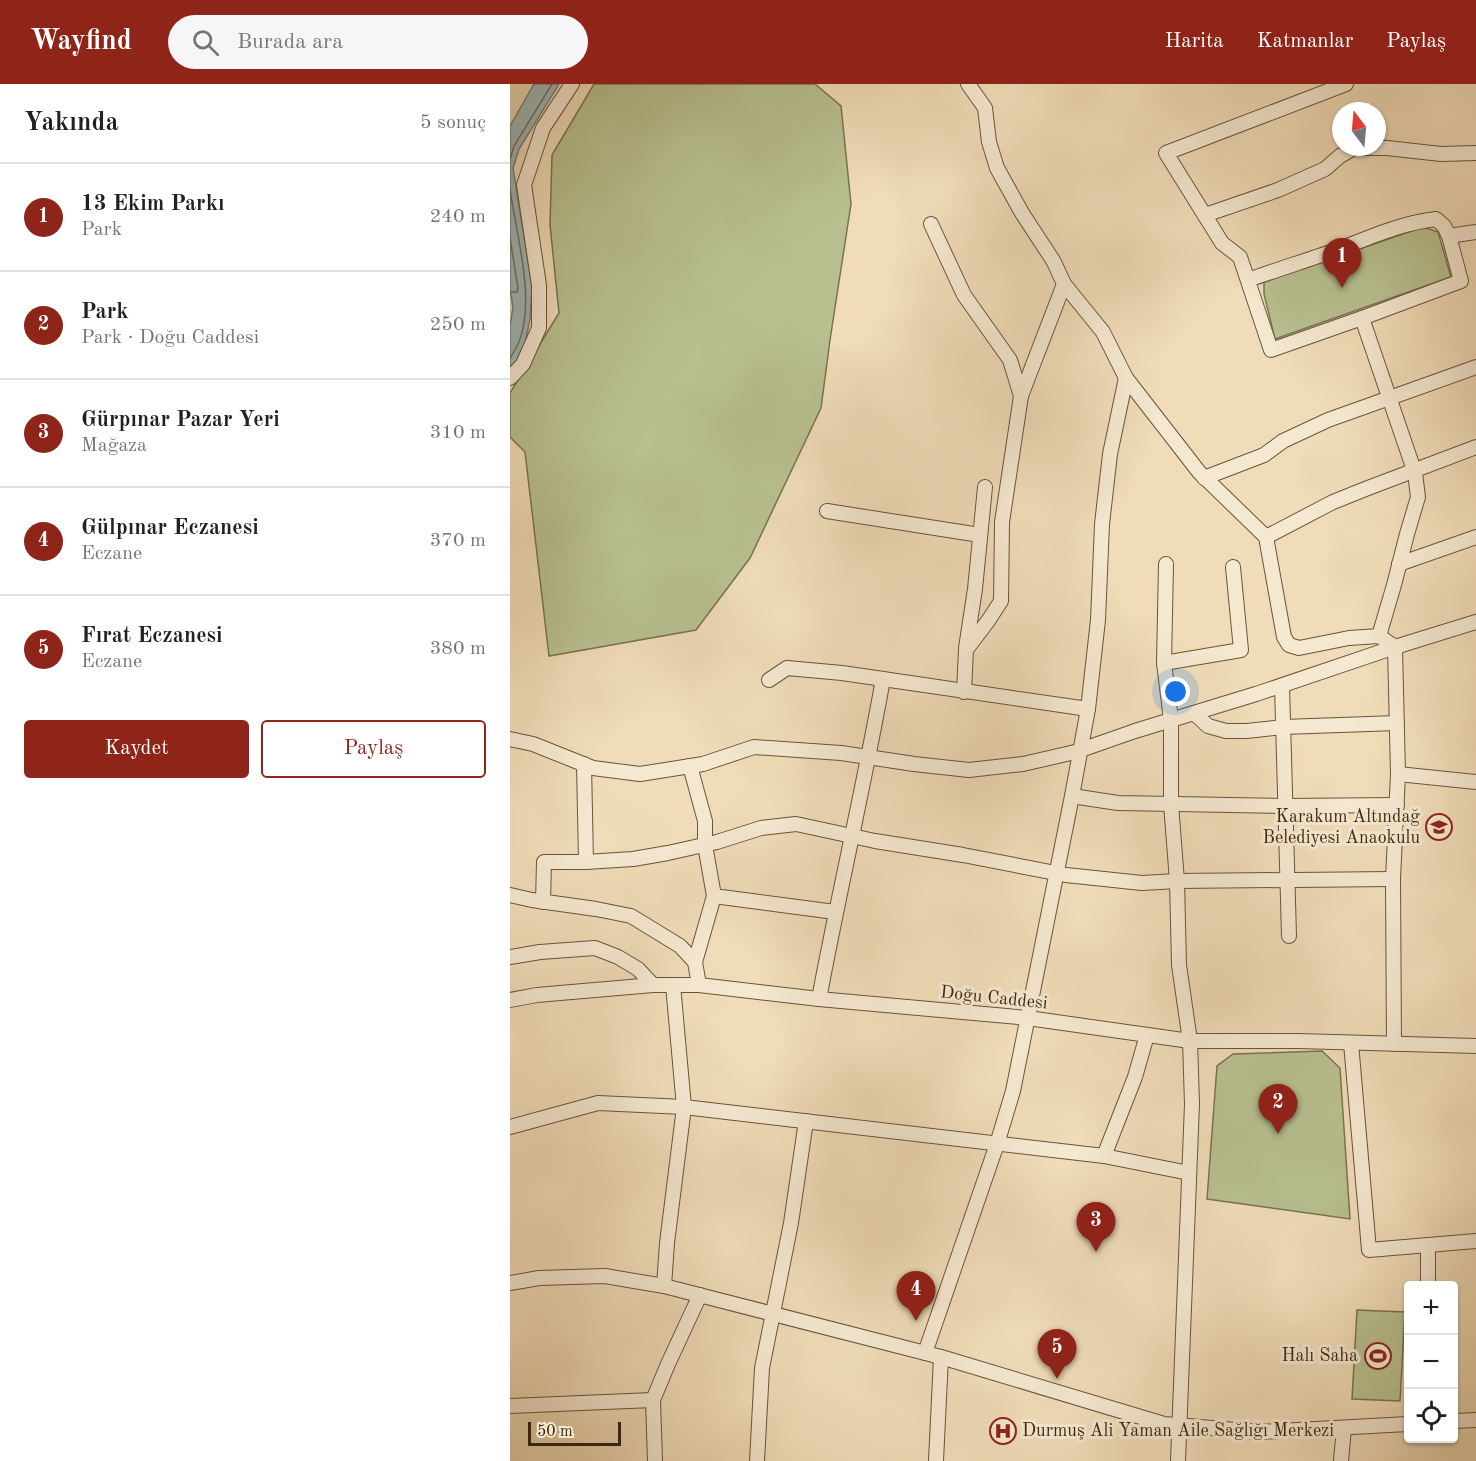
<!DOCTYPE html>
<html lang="tr">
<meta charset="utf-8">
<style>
body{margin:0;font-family:"Old Standard TT",serif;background:#f6f6f6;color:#202124}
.controls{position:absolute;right:18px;bottom:18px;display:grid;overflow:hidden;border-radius:6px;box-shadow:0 2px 4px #0004}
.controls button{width:54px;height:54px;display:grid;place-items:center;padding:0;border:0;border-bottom:2px solid #e0e0e0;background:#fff;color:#202124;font:30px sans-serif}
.compass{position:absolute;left:822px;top:18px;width:54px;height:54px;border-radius:50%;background:#fff;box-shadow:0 2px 4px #0004;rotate:344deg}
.scale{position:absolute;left:18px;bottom:15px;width:93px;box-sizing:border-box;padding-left:6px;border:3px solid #3a2810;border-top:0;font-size:16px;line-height:21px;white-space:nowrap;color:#3a2810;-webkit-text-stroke:4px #f5e8d1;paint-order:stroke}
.you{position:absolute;left:666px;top:608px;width:21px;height:21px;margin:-15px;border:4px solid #fff;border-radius:50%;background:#1a73e8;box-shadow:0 0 0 9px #1a73e833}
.badge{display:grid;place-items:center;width:39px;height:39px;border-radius:50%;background:#8f2418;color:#fff;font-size:20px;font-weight:700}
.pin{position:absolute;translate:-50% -50px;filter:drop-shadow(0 2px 3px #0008)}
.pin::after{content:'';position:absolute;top:32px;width:21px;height:18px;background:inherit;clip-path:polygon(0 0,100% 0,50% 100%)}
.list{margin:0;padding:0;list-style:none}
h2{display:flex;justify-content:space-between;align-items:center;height:78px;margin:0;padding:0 24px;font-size:26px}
h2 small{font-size:20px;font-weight:400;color:#757577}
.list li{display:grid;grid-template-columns:39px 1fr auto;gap:18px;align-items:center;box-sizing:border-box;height:108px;padding:0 24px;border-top:2px solid #e0e0e0}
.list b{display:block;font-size:22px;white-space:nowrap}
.list p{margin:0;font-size:20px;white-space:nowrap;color:#757577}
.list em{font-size:20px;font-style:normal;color:#757577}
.actions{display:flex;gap:12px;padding:18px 24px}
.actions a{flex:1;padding:14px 0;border:2px solid #8f2418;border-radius:6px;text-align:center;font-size:21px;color:#8f2418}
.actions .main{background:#8f2418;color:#fff}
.icon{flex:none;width:33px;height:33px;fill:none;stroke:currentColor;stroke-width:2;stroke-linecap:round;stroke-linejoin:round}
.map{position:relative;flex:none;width:966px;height:1377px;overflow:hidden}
header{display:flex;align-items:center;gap:36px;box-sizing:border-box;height:84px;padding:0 30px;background:#8f2418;color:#fff}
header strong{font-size:28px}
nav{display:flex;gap:33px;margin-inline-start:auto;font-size:21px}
.search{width:420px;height:54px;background:#f6f6f6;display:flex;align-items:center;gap:15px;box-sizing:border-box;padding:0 21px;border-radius:33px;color:#757577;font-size:22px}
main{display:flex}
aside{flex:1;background:#fff}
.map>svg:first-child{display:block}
.green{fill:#b8c090;stroke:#797450;stroke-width:1.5}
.water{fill:#9fb9ba;stroke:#777f76;stroke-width:1.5}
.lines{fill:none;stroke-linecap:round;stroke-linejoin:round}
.shore{stroke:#6c7065;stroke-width:1.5}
.minor-casing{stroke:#68553a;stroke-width:16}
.minor{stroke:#f5e8d1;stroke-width:14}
.labels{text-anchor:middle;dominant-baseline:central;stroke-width:6;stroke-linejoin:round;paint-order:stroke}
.poi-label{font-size:18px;fill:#3a2810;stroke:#f5e8d1;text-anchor:end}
.street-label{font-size:18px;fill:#3a2810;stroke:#f5e8d1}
</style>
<header>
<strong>Wayfind</strong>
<div class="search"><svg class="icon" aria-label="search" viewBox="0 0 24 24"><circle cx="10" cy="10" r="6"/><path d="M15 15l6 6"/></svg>Burada ara</div>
<nav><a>Harita</a><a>Katmanlar</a><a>Paylaş</a></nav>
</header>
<main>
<aside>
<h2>Yakında<small>5 sonuç</small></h2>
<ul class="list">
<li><span class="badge">1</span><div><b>13 Ekim Parkı</b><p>Park</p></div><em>240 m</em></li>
<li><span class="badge">2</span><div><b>Park</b><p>Park · Doğu Caddesi</p></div><em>250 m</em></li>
<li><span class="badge">3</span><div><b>Gürpınar Pazar Yeri</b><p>Mağaza</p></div><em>310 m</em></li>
<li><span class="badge">4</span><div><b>Gülpınar Eczanesi</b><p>Eczane</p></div><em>370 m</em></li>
<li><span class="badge">5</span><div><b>Fırat Eczanesi</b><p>Eczane</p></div><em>380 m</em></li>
</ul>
<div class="actions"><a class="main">Kaydet</a><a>Paylaş</a></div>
</aside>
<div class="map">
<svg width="966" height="1377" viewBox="0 0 966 1377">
<rect width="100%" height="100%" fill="#f0dcb8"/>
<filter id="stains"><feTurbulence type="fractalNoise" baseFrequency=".00333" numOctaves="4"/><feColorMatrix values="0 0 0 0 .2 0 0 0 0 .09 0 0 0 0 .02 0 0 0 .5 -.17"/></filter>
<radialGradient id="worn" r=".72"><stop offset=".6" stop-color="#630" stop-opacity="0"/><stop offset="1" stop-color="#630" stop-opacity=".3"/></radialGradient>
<!-- green -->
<g class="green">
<polygon points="84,0 305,0 331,22 341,120 320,256 311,324 240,474 186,546 39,572 15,368 0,353 0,309 49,229 40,141 42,71"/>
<polygon points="913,143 928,148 941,193 765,255 754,210 754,198"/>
<polygon points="812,967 830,984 840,1135 697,1115 707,982 723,970"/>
<polygon points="847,1226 895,1228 890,1317 842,1315"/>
</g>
<!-- water -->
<polygon class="water" points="24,0 49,0 9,65 3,84 22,203 20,235 15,259 3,283 0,285 0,242 3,223 0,206 0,42"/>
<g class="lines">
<!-- shore -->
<g class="shore">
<polyline points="0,75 4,62 42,0"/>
<path d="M0,105C6,150 26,215 9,258C6,264 3,269 0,275"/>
<polyline points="0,154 8,204 7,208 0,208"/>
</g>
<defs>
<g id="minor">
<polyline points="695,131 768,106 815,85 830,72 844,64 877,64 931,70 966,69"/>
<polyline points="421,140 454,211 500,276 511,312"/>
<polyline points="939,152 966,148"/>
<path d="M738,196C769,185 801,175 832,164C863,152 892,139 926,135L934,142L939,152L951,197L852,234L761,266L730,173L712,159L656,69L836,0"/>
<polyline points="554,200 593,248 616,294 689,388 756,453 774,553 779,561 789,564 839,554 869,552 885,563"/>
<polyline points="852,234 905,389 908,413 897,450 884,501 869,552"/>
<polyline points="0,294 13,280 29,244 29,201 14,101 33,44 62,0"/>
<polyline points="694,394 754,371 773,357 818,336 966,283"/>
<polyline points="317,427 470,451"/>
<polyline points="756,453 823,418 858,404 966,363"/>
<polyline points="889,480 966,453"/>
<polyline points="456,564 465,505 475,403"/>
<polyline points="654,579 656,480"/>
<polyline points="373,595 578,625 562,712 503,1007 487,1060 415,1269"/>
<path d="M259,596L277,584L332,589L373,595C354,702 329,808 309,915"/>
<polyline points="772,602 779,852"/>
<polyline points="454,608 456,566 478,537 491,517 492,438 511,312 554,200 544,178 512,129 487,84 479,58 475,24 458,0"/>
<polyline points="578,625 588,536 592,440 600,370 616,294"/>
<polyline points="684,629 698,642 716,647 737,647 773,643 887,639"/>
<polyline points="0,655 23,660 83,684 130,690 193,680 244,663 331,669 404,680 459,686 513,680 565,668 625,647 746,610 885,563 966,538"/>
<polyline points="180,682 195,737 195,761 204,812 325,828"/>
<polyline points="888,690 966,698"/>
<polyline points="562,712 608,719 775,722 887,721"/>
<polyline points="76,778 123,775 158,769 207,758 251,744 286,740 365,757 453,771 556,791 632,799 667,797 883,795"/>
<polyline points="0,811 22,816 86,825 121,832 170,862 185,878 189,901"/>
<polyline points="33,818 34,778 76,778 74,680"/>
<polyline points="0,873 30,868 85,864 108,873 128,885 143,901"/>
<polyline points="185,878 204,812"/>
<polyline points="0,916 27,911 143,901 189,901 309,915 518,934 680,957 788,957 966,962"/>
<polyline points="841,959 859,1166 966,1157"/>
<polyline points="884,960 883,795 888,690 885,563"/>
<polyline points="0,1043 88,1019 174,1023 594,1072 679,1089"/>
<polyline points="594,1072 625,993 637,951"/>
<polyline points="0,1199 29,1194 95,1192 154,1202 431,1273 654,1340 750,1348 898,1340"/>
<polyline points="154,1202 157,1159 174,1023 163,901"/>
<polyline points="918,1202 918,1161"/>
<polyline points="0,1322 143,1316"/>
<polyline points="944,1337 966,1336"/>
<polyline points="145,1377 143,1316 158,1280 190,1211"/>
<polyline points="247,1377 252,1284 281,1139 296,1037"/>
<polyline points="426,1377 431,1273"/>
<polyline points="668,1377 682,1020 680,957 669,881 667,797 661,720 661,636 654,579 731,566 723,483"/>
<polyline points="831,1377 834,1344"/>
</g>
</defs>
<!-- minor casing -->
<use href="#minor" class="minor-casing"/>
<!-- minor -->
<use href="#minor" class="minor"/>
</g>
<!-- icons -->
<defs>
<symbol id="school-ring" viewBox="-11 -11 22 22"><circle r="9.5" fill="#f5e8d1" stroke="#8f2418" stroke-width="1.5"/><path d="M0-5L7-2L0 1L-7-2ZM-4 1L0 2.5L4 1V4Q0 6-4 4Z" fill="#8f2418"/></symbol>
<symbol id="stadium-ring" viewBox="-11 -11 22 22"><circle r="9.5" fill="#f5e8d1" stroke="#8f2418" stroke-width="1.5"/><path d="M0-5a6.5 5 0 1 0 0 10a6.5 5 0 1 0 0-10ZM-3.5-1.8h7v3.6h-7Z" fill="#8f2418"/></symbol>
<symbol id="hospital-ring" viewBox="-11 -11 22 22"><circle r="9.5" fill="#f5e8d1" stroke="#8f2418" stroke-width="1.5"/><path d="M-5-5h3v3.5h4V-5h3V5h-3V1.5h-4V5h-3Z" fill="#8f2418"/></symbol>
</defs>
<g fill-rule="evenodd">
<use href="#school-ring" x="914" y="728" width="30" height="30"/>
<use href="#stadium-ring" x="853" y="1257" width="30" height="30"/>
<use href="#hospital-ring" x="478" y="1332" width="30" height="30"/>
</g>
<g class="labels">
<!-- poi labels -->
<g class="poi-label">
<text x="910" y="733">Karakum Altındağ<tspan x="910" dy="21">Belediyesi Anaokulu</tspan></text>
<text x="848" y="1272">Halı Saha</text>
<text x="512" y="1347" text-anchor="start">Durmuş Ali Yaman Aile Sağlığı Merkezi</text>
</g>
<!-- street labels -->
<g class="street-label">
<text transform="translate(484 914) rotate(6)">Doğu Caddesi</text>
</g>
</g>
<rect width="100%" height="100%" filter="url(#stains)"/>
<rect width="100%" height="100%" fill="url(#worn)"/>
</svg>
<div class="controls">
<button>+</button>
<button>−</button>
<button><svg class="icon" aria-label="locate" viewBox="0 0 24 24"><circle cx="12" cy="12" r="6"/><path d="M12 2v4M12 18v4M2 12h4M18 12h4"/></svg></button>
</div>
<svg class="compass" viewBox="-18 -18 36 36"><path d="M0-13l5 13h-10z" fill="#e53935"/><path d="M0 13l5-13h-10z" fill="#757577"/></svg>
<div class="scale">50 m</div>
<div class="you"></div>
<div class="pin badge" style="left:832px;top:204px">1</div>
<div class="pin badge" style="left:768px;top:1050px">2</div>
<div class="pin badge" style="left:586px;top:1168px">3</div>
<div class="pin badge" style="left:406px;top:1237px">4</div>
<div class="pin badge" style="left:547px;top:1295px">5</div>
</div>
</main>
